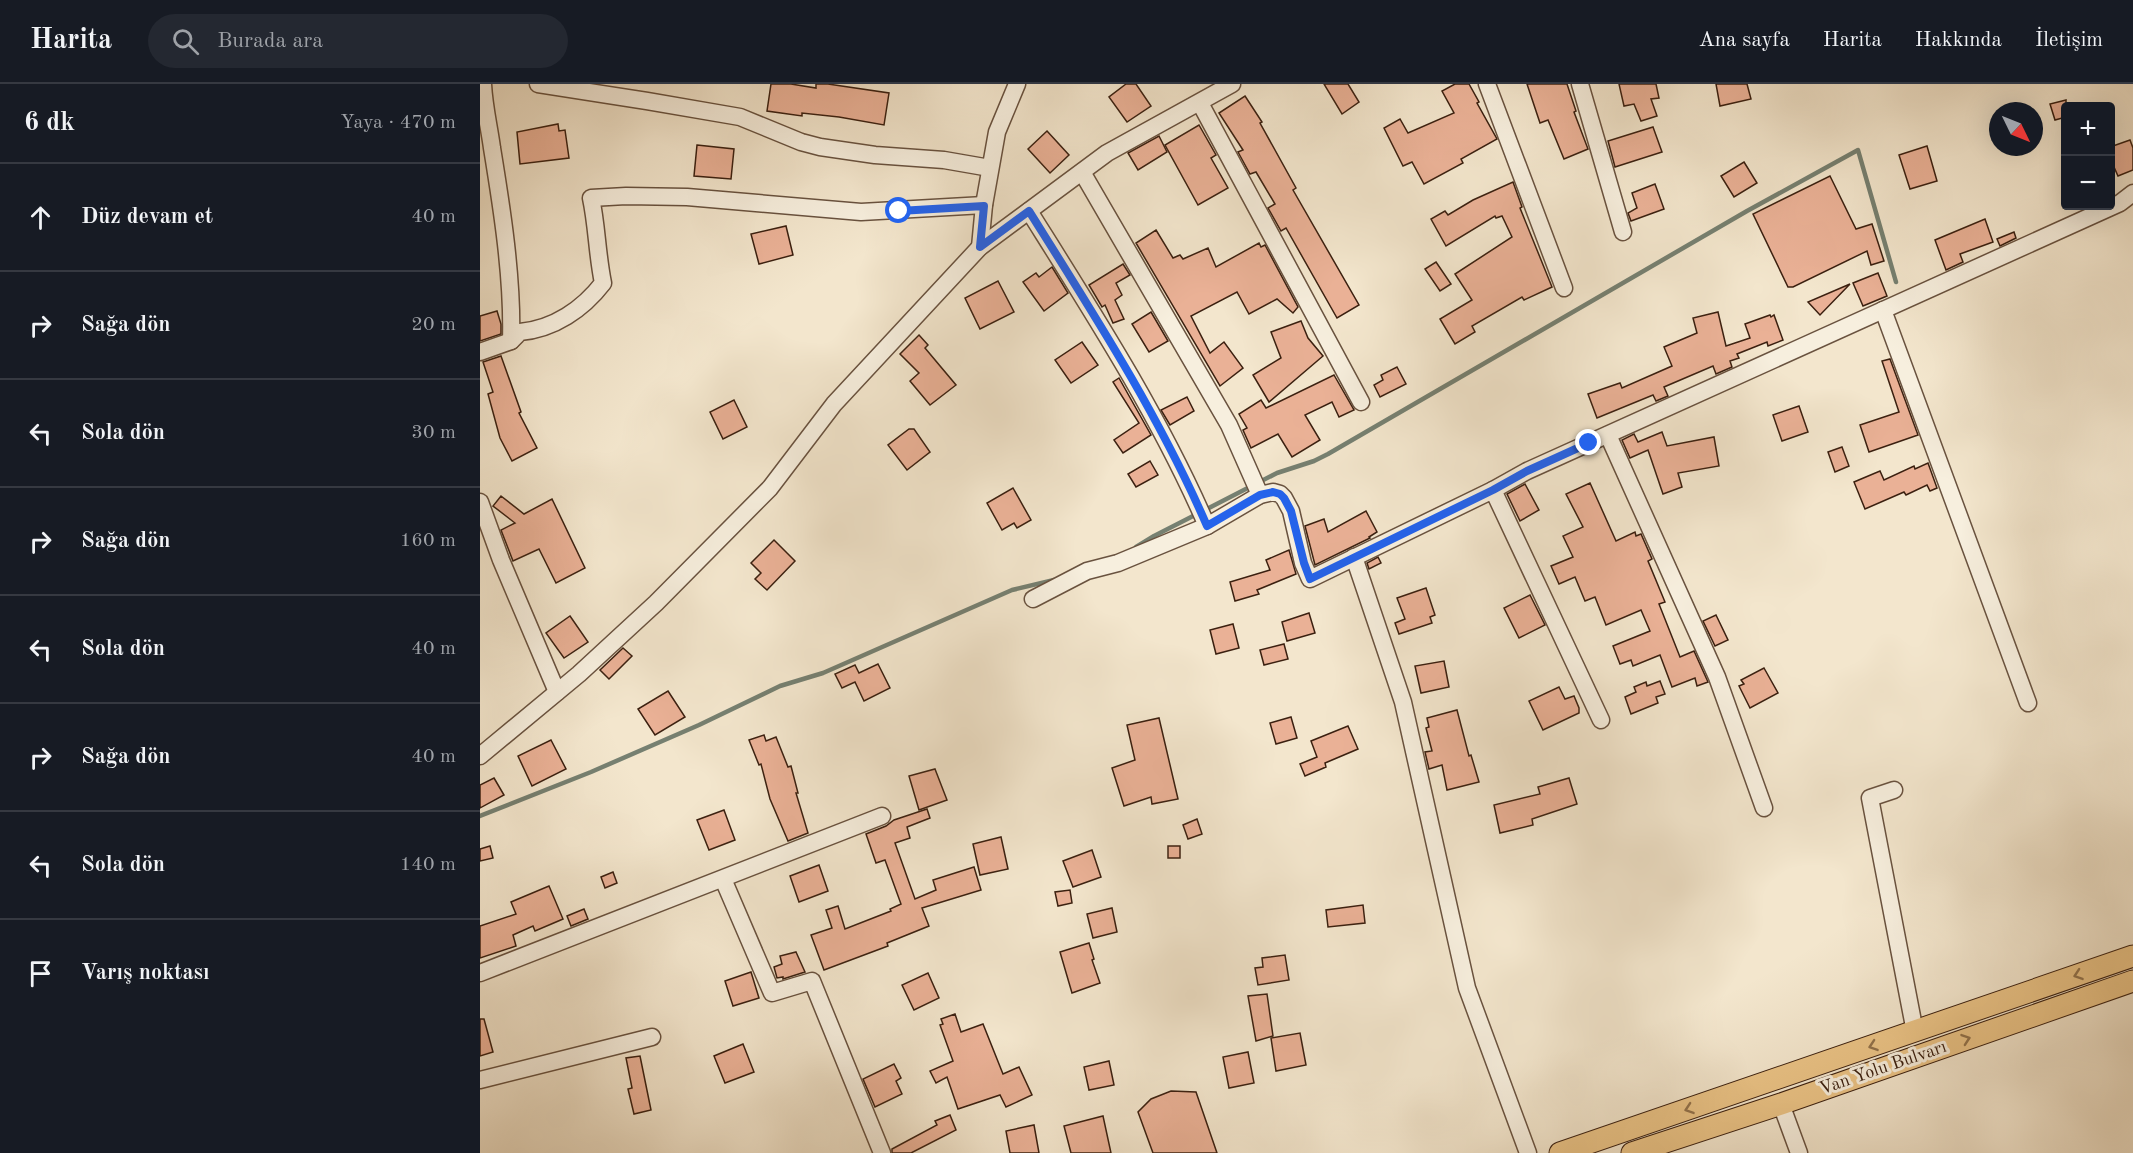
<!DOCTYPE html>
<html lang="tr">
<meta charset="utf-8">
<style>
body{margin:0;font-family:"Old Standard TT",serif;background:#242831;color:#f1f3f6}
.controls{position:absolute;right:18px;top:18px;display:grid;overflow:hidden;border-radius:6px;box-shadow:0 6px 24px #0002}
.controls button{width:54px;height:54px;display:grid;place-items:center;padding:0;border:0;border-bottom:2px solid #363941;background:#171b24;color:#f1f3f6;font:30px sans-serif}
.compass{position:absolute;left:1509px;top:18px;width:54px;height:54px;border-radius:50%;background:#171b24;box-shadow:0 6px 24px #0002;rotate:133deg}
.stop{position:absolute;width:18px;height:18px;margin:-14px;border:4px solid #2563eb;border-radius:50%;background:#fff}
.stop.end{background:#2563eb;border-color:#fff;box-shadow:0 2px 6px #0008}
.list{margin:0;padding:0;list-style:none}
h2{display:flex;justify-content:space-between;align-items:center;height:78px;margin:0;padding:0 24px;font-size:26px}
h2 small{font-size:20px;font-weight:400;color:#9ea1a6}
.list li{display:grid;grid-template-columns:39px 1fr auto;gap:18px;align-items:center;box-sizing:border-box;height:108px;padding:0 24px;border-top:2px solid #363941}
.list b{display:block;font-size:22px;white-space:nowrap}
.list em{font-size:20px;font-style:normal;color:#9ea1a6}
.icon{flex:none;width:33px;height:33px;fill:none;stroke:currentColor;stroke-width:2;stroke-linecap:round;stroke-linejoin:round}
.map{position:relative;flex:none;width:1653px;height:1069px;overflow:hidden}
header{display:flex;align-items:center;gap:36px;box-sizing:border-box;height:84px;padding:0 30px;background:#171b24;border-bottom:2px solid #363941}
header strong{font-size:28px}
nav{display:flex;gap:33px;margin-inline-start:auto;font-size:21px}
.search{width:420px;height:54px;background:#242831;display:flex;align-items:center;gap:15px;box-sizing:border-box;padding:0 21px;border-radius:33px;color:#9ea1a6;font-size:22px}
main{display:flex}
aside{flex:1;background:#171b24}
.map>svg:first-child{display:block}
.lines{fill:none;stroke-linecap:round;stroke-linejoin:round}
.stream{stroke:#768071;stroke-width:4.5}
.building{fill:#eab196;stroke:#3b2010;stroke-width:1.5}
.minor-casing{stroke:#69523f;stroke-width:19}
.major-casing{stroke:#3b2010;stroke-width:23}
.minor{stroke:#f7efde;stroke-width:16}
.major{stroke:#eac386;stroke-width:21}
.oneway{stroke:#92724b}
.route{stroke:#2563eb;stroke-width:8}
.labels{text-anchor:middle;dominant-baseline:central;stroke-width:6;stroke-linejoin:round;paint-order:stroke}
.street-label{font-size:18px;fill:#3b2010;stroke:#f7efde}
</style>
<header>
<strong>Harita</strong>
<div class="search"><svg class="icon" aria-label="search" viewBox="0 0 24 24"><circle cx="10" cy="10" r="6"/><path d="M15 15l6 6"/></svg>Burada ara</div>
<nav><a>Ana sayfa</a><a>Harita</a><a>Hakkında</a><a>İletişim</a></nav>
</header>
<main>
<aside>
<h2>6 dk<small>Yaya · 470 m</small></h2>
<ul class="list">
<li><svg class="icon" aria-label="ahead" viewBox="0 0 24 24"><path d="M12 20V5M6 11l6-6 6 6"/></svg><div><b>Düz devam et</b></div><em>40 m</em></li>
<li><svg class="icon" aria-label="right" viewBox="0 0 24 24"><path d="M7 20v-9h11M14 6l5 5-5 5"/></svg><div><b>Sağa dön</b></div><em>20 m</em></li>
<li><svg class="icon" aria-label="left" viewBox="0 0 24 24"><path d="M17 20v-9H6M10 6l-5 5 5 5"/></svg><div><b>Sola dön</b></div><em>30 m</em></li>
<li><svg class="icon" aria-label="right" viewBox="0 0 24 24"><path d="M7 20v-9h11M14 6l5 5-5 5"/></svg><div><b>Sağa dön</b></div><em>160 m</em></li>
<li><svg class="icon" aria-label="left" viewBox="0 0 24 24"><path d="M17 20v-9H6M10 6l-5 5 5 5"/></svg><div><b>Sola dön</b></div><em>40 m</em></li>
<li><svg class="icon" aria-label="right" viewBox="0 0 24 24"><path d="M7 20v-9h11M14 6l5 5-5 5"/></svg><div><b>Sağa dön</b></div><em>40 m</em></li>
<li><svg class="icon" aria-label="left" viewBox="0 0 24 24"><path d="M17 20v-9H6M10 6l-5 5 5 5"/></svg><div><b>Sola dön</b></div><em>140 m</em></li>
<li><svg class="icon" aria-label="arrive" viewBox="0 0 24 24"><path d="M6 21V4h12l-3 4 3 4H6"/></svg><div><b>Varış noktası</b></div></li>
</ul>
</aside>
<div class="map">
<svg width="1653" height="1069" viewBox="0 0 1653 1069">
<rect width="100%" height="100%" fill="#f3e6cd"/>
<filter id="stains"><feTurbulence type="fractalNoise" baseFrequency=".00333" numOctaves="4"/><feColorMatrix values="0 0 0 0 .2 0 0 0 0 .09 0 0 0 0 .02 0 0 0 .5 -.17"/></filter>
<radialGradient id="worn" r=".72"><stop offset=".6" stop-color="#630" stop-opacity="0"/><stop offset="1" stop-color="#630" stop-opacity=".3"/></radialGradient>
<g class="lines">
<!-- stream -->
<g class="stream">
<polyline points="725,426 797,389 834,377 848,370 1267,127 1378,66 1416,198"/>
<polyline points="656,463 674,452 717,430"/>
<polyline points="0,732 111,688 219,641 300,602 343,589 532,506 574,496"/>
</g>
</g>
<!-- building -->
<g class="building">
<polygon points="291,0 311,0 336,4 336,0 348,0 409,9 404,41 359,33 322,29 322,32 287,27"/>
<polygon points="646,0 656,0 671,22 647,38 629,13"/>
<polygon points="844,0 868,0 879,18 862,30"/>
<polygon points="975,0 989,0 999,18 997,19 1017,55 981,75 983,79 944,100 932,78 923,82 904,44 920,35 928,49 974,29 962,7"/>
<polygon points="1047,0 1087,0 1096,27 1094,28 1108,65 1084,75 1068,36 1060,39"/>
<polygon points="1139,0 1176,0 1179,14 1171,15 1177,32 1161,37 1154,20 1144,22"/>
<polygon points="1236,0 1267,0 1271,15 1240,22"/>
<polygon points="765,12 782,38 780,39 816,104 813,106 879,221 857,234 806,144 801,147 788,124 795,120 776,88 770,90 758,68 763,66 739,29"/>
<polygon points="1586,16 1586,33 1575,36 1570,20"/>
<polygon points="78,40 79,47 85,46 89,74 40,80 37,48"/>
<polygon points="719,41 736,71 731,74 748,104 718,121 685,61"/>
<polygon points="1173,43 1182,68 1135,83 1128,57"/>
<polygon points="567,47 589,71 570,89 548,65"/>
<polygon points="679,52 687,68 658,86 648,69"/>
<polygon points="1650,56 1653,64 1653,86 1638,92 1630,74 1630,63"/>
<polygon points="217,61 254,65 251,95 214,92"/>
<polygon points="1447,62 1457,97 1430,105 1419,71"/>
<polygon points="1264,78 1277,99 1254,113 1241,92"/>
<polygon points="1350,92 1376,145 1392,140 1404,177 1391,181 1387,167 1313,203 1308,203 1273,130"/>
<polygon points="1033,98 1042,123 1040,124 1072,203 1044,216 1042,213 992,242 995,248 975,260 960,235 992,216 975,190 1032,153 1022,132 1016,134 1015,132 966,162 951,135 965,127 968,131 993,116"/>
<polygon points="1175,100 1184,125 1151,137 1148,129 1157,124 1152,109"/>
<polygon points="1505,135 1513,158 1480,170 1483,178 1466,186 1455,156"/>
<polygon points="306,142 313,171 279,180 271,150"/>
<polygon points="676,146 693,174 700,171 703,175 728,164 736,183 779,159 781,163 785,161 818,223 813,229 797,215 769,230 757,208 711,232 730,269 744,258 763,284 740,302 656,159"/>
<polygon points="1534,148 1536,154 1520,162 1517,155"/>
<polygon points="956,178 971,200 960,207 945,185"/>
<polygon points="643,180 650,191 636,199 642,211 635,216 644,235 633,239 625,221 622,223 609,201"/>
<polygon points="572,183 588,209 564,227 543,198 556,189 559,193"/>
<polygon points="1398,189 1407,212 1383,222 1373,199"/>
<polygon points="518,197 534,228 500,245 485,214"/>
<polygon points="1370,200 1340,231 1328,218"/>
<polygon points="17,227 21,240 21,250 0,257 0,232"/>
<polygon points="671,228 688,257 669,268 652,240"/>
<polygon points="1238,228 1246,262 1270,254 1265,240 1290,231 1291,233 1294,231 1303,256 1288,262 1287,258 1257,270 1259,274 1250,277 1252,283 1236,290 1233,282 1184,303 1188,312 1176,317 1173,311 1117,334 1108,310 1140,299 1142,304 1192,282 1184,263 1217,249 1213,234"/>
<polygon points="821,237 828,254 843,272 789,318 773,291 801,274 791,248"/>
<polygon points="439,251 448,261 445,264 476,301 450,321 430,297 439,289 420,270"/>
<polygon points="602,258 618,281 591,299 575,276"/>
<polygon points="21,272 41,328 39,329 57,364 32,377 20,354 8,310 13,308 3,278"/>
<polygon points="1410,275 1438,351 1389,368 1380,341 1419,328 1402,277"/>
<polygon points="917,283 926,300 900,313 894,301 903,296 901,291"/>
<polygon points="854,291 874,326 859,333 852,318 825,331 840,356 812,373 798,350 771,364 763,346 767,344 759,330 781,316 786,324"/>
<polygon points="639,294 671,351 643,369 634,356 659,339 633,298"/>
<polygon points="707,313 714,327 690,341 681,326"/>
<polygon points="254,316 267,343 243,355 230,328"/>
<polygon points="1319,322 1328,348 1302,357 1293,331"/>
<polygon points="429,345 434,345 450,368 427,386 408,361"/>
<polygon points="1182,348 1187,362 1234,353 1239,382 1198,389 1202,403 1183,410 1168,366 1150,374 1142,356 1154,350 1158,358"/>
<polygon points="1362,363 1369,382 1355,388 1348,368"/>
<polygon points="670,377 678,391 656,403 648,390"/>
<polygon points="1448,379 1457,404 1450,407 1447,401 1426,411 1424,408 1385,425 1374,398 1400,387 1404,396 1434,382 1435,385"/>
<polygon points="1110,399 1136,457 1155,448 1156,452 1161,450 1172,475 1168,477 1185,518 1179,520 1200,573 1214,567 1228,598 1217,602 1215,594 1192,603 1180,571 1153,582 1151,576 1140,580 1133,562 1170,547 1161,526 1126,541 1115,513 1105,517 1095,493 1079,500 1071,482 1093,473 1083,452 1103,443 1086,410"/>
<polygon points="1045,400 1059,426 1040,437 1027,410"/>
<polygon points="533,404 551,436 537,444 534,439 522,446 507,419"/>
<polygon points="21,412 44,430 72,415 105,484 76,499 59,465 33,477 21,446 35,439 13,422"/>
<polygon points="886,427 897,448 889,453 890,454 835,481 825,442 844,435 848,448"/>
<polygon points="294,456 315,477 287,506 275,495 281,489 271,479"/>
<polygon points="809,466 816,490 777,506 779,510 755,517 750,498 790,486 786,476"/>
<polygon points="898,473 901,479 889,485 887,479"/>
<polygon points="946,504 955,531 950,533 952,539 919,550 915,539 925,535 917,514"/>
<polygon points="1050,511 1065,541 1039,554 1024,524"/>
<polygon points="829,529 835,549 807,557 802,538"/>
<polygon points="1236,531 1248,556 1235,562 1223,537"/>
<polygon points="90,532 108,558 84,574 66,549"/>
<polygon points="753,540 759,564 736,570 730,546"/>
<polygon points="804,560 808,575 784,581 780,566"/>
<polygon points="143,564 152,572 129,595 120,586"/>
<polygon points="964,577 969,603 941,609 935,582"/>
<polygon points="398,580 410,604 384,617 375,598 362,604 355,590 375,581 379,589"/>
<polygon points="1284,584 1298,609 1270,624 1259,602 1264,600 1261,596"/>
<polygon points="1180,597 1185,610 1176,613 1178,619 1151,630 1145,613 1156,608 1154,603 1166,598 1167,602"/>
<polygon points="1079,603 1085,615 1094,612 1099,624 1099,629 1063,646 1049,617"/>
<polygon points="188,607 205,633 175,651 158,625"/>
<polygon points="977,626 989,672 991,671 999,698 967,706 962,681 949,685 945,668 952,667 946,644 949,643 947,634"/>
<polygon points="811,633 817,654 796,660 790,639"/>
<polygon points="679,634 698,715 672,720 671,713 644,722 632,684 655,676 647,641"/>
<polygon points="868,642 878,665 845,679 846,683 825,692 820,680 837,673 831,657"/>
<polygon points="284,651 286,657 296,653 308,683 311,682 318,709 316,709 328,749 308,757 290,715 281,680 279,681 269,656"/>
<polygon points="71,656 86,685 52,702 38,672"/>
<polygon points="455,685 467,716 439,726 429,692"/>
<polygon points="14,694 24,711 0,724 0,701"/>
<polygon points="1089,694 1097,720 1052,735 1053,741 1020,749 1014,721 1060,710 1058,703"/>
<polygon points="447,725 450,734 427,743 430,754 415,759 435,815 456,806 453,796 494,783 501,806 442,824 449,842 407,859 408,862 344,886 331,851 352,844 346,826 358,822 365,845 411,827 410,825 421,820 405,776 396,779 386,750 406,742 414,736"/>
<polygon points="244,726 255,756 229,766 217,736"/>
<polygon points="717,735 722,750 708,755 703,741"/>
<polygon points="521,753 528,785 500,791 493,760"/>
<polygon points="10,762 13,774 0,777 0,765"/>
<rect x="688" y="762" width="12" height="12"/>
<polygon points="612,766 621,793 593,803 583,777"/>
<polygon points="339,781 348,807 319,818 310,792"/>
<polygon points="133,788 137,799 125,804 121,793"/>
<polygon points="69,802 83,835 55,847 53,842 33,851 36,862 0,874 0,842 36,830 31,818"/>
<polygon points="590,806 592,819 578,822 575,808"/>
<polygon points="883,821 885,839 848,843 846,826"/>
<polygon points="632,824 637,848 613,854 607,830"/>
<polygon points="104,825 108,835 91,842 87,832"/>
<polygon points="609,859 614,875 612,876 620,899 592,909 580,868"/>
<polygon points="316,868 325,888 303,895 303,893 297,894 294,883 302,880 300,872"/>
<polygon points="805,871 809,896 778,901 775,884 783,883 782,874"/>
<polygon points="271,888 279,914 253,922 245,897"/>
<polygon points="448,889 459,914 434,926 422,901"/>
<polygon points="787,910 793,952 776,957 768,912"/>
<polygon points="475,930 481,948 503,940 523,990 539,983 552,1011 526,1023 520,1011 478,1025 467,993 456,999 450,987 473,977 460,941 463,940 461,935"/>
<polygon points="0,935 4,935 13,968 0,972"/>
<polygon points="820,949 826,981 796,987 791,954"/>
<polygon points="263,960 274,988 245,999 234,972"/>
<polygon points="768,968 774,999 749,1004 743,973"/>
<polygon points="160,972 171,1026 154,1030 148,1005 152,1004 146,974"/>
<polygon points="629,977 634,1001 609,1006 604,983"/>
<polygon points="414,980 421,994 416,997 422,1010 395,1023 383,995"/>
<polygon points="691,1007 716,1008 737,1069 673,1069 658,1028 671,1015"/>
<polygon points="470,1031 476,1046 431,1069 412,1069 412,1065 457,1041 455,1037"/>
<polygon points="623,1032 631,1069 591,1069 584,1042"/>
<polygon points="554,1041 559,1069 530,1069 526,1047"/>
</g>
<g class="lines">
<defs>
<g id="minor">
<path d="M3,0C4,22 9,42 12,64C22,125 33,195 31,257"/>
<polyline points="58,0 167,17 260,33 321,58 340,63 395,71 464,76 510,84"/>
<polyline points="1007,0 1084,204"/>
<polyline points="1100,0 1143,148"/>
<polyline points="720,19 881,318"/>
<polyline points="602,88 749,341 780,411"/>
<path d="M549,127C613,229 679,331 727,442"/>
<polyline points="500,163 504,121 517,48 537,0"/>
<polyline points="1403,226 1548,619"/>
<path d="M0,268L31,257L40,248C74,245 103,225 123,199C117,170 117,142 111,114L146,112L207,113L381,128L504,121"/>
<polyline points="1128,351 1237,593 1284,724"/>
<polyline points="1013,406 1047,387 1640,119 1653,109"/>
<polyline points="0,418 21,476 77,608"/>
<polyline points="874,473 923,618 987,904 1048,1069"/>
<polyline points="553,515 607,487 638,479 727,442 780,411 793,408 800,410 804,414 811,427 823,479 830,495 1013,406 1121,636"/>
<polyline points="0,672 99,590 176,519 290,404 354,320 500,163 627,69 752,0"/>
<polyline points="1414,706 1390,714 1435,948"/>
<polyline points="243,795 292,909 332,897 402,1069"/>
<polyline points="0,889 402,732"/>
<polyline points="0,996 172,953"/>
<polyline points="1301,1020 1319,1069"/>
</g>
<g id="major">
<polyline points="1080,1069 1653,872"/>
<polyline points="1152,1069 1301,1020 1653,897"/>
</g>
</defs>
<!-- minor casing -->
<use href="#minor" class="minor-casing"/>
<!-- major casing -->
<use href="#major" class="major-casing"/>
<!-- minor -->
<use href="#minor" class="minor"/>
<!-- major -->
<use href="#major" class="major"/>
</g>
<!-- one-way arrows -->
<defs><path id="oneway-chevron" d="M-2-3.5L2.5 0L-2 3.5" fill="none" stroke-width="1.6" stroke-linecap="round" stroke-linejoin="round" transform="scale(1.5)"/></defs>
<g class="oneway">
<use href="#oneway-chevron" transform="translate(1598 891) rotate(161)"/>
<use href="#oneway-chevron" transform="translate(1486 955) rotate(-19)"/>
<use href="#oneway-chevron" transform="translate(1393 962) rotate(161)"/>
<use href="#oneway-chevron" transform="translate(1209 1025) rotate(161)"/>
</g>
<g class="lines">
<!-- route -->
<path class="route" d="M419,127L504,122L500,163L549,127C613,229 679,331 727,442L780,411L793,408L800,410L804,414L811,427L824,479L830,495L1013,406L1047,387L1109,359"/>
</g>
<g class="labels">
<!-- street labels -->
<g class="street-label">
<text transform="translate(1403 984) rotate(-19)">Van Yolu Bulvarı</text>
</g>
</g>
<rect width="100%" height="100%" filter="url(#stains)"/>
<rect width="100%" height="100%" fill="url(#worn)"/>
</svg>
<div class="controls">
<button>+</button>
<button>−</button>
</div>
<svg class="compass" viewBox="-18 -18 36 36"><path d="M0-13l5 13h-10z" fill="#e53935"/><path d="M0 13l5-13h-10z" fill="#9ea1a6"/></svg>
<div class="stop" style="left:419px;top:127px"></div>
<div class="stop end" style="left:1109px;top:359px"></div>
</div>
</main>
